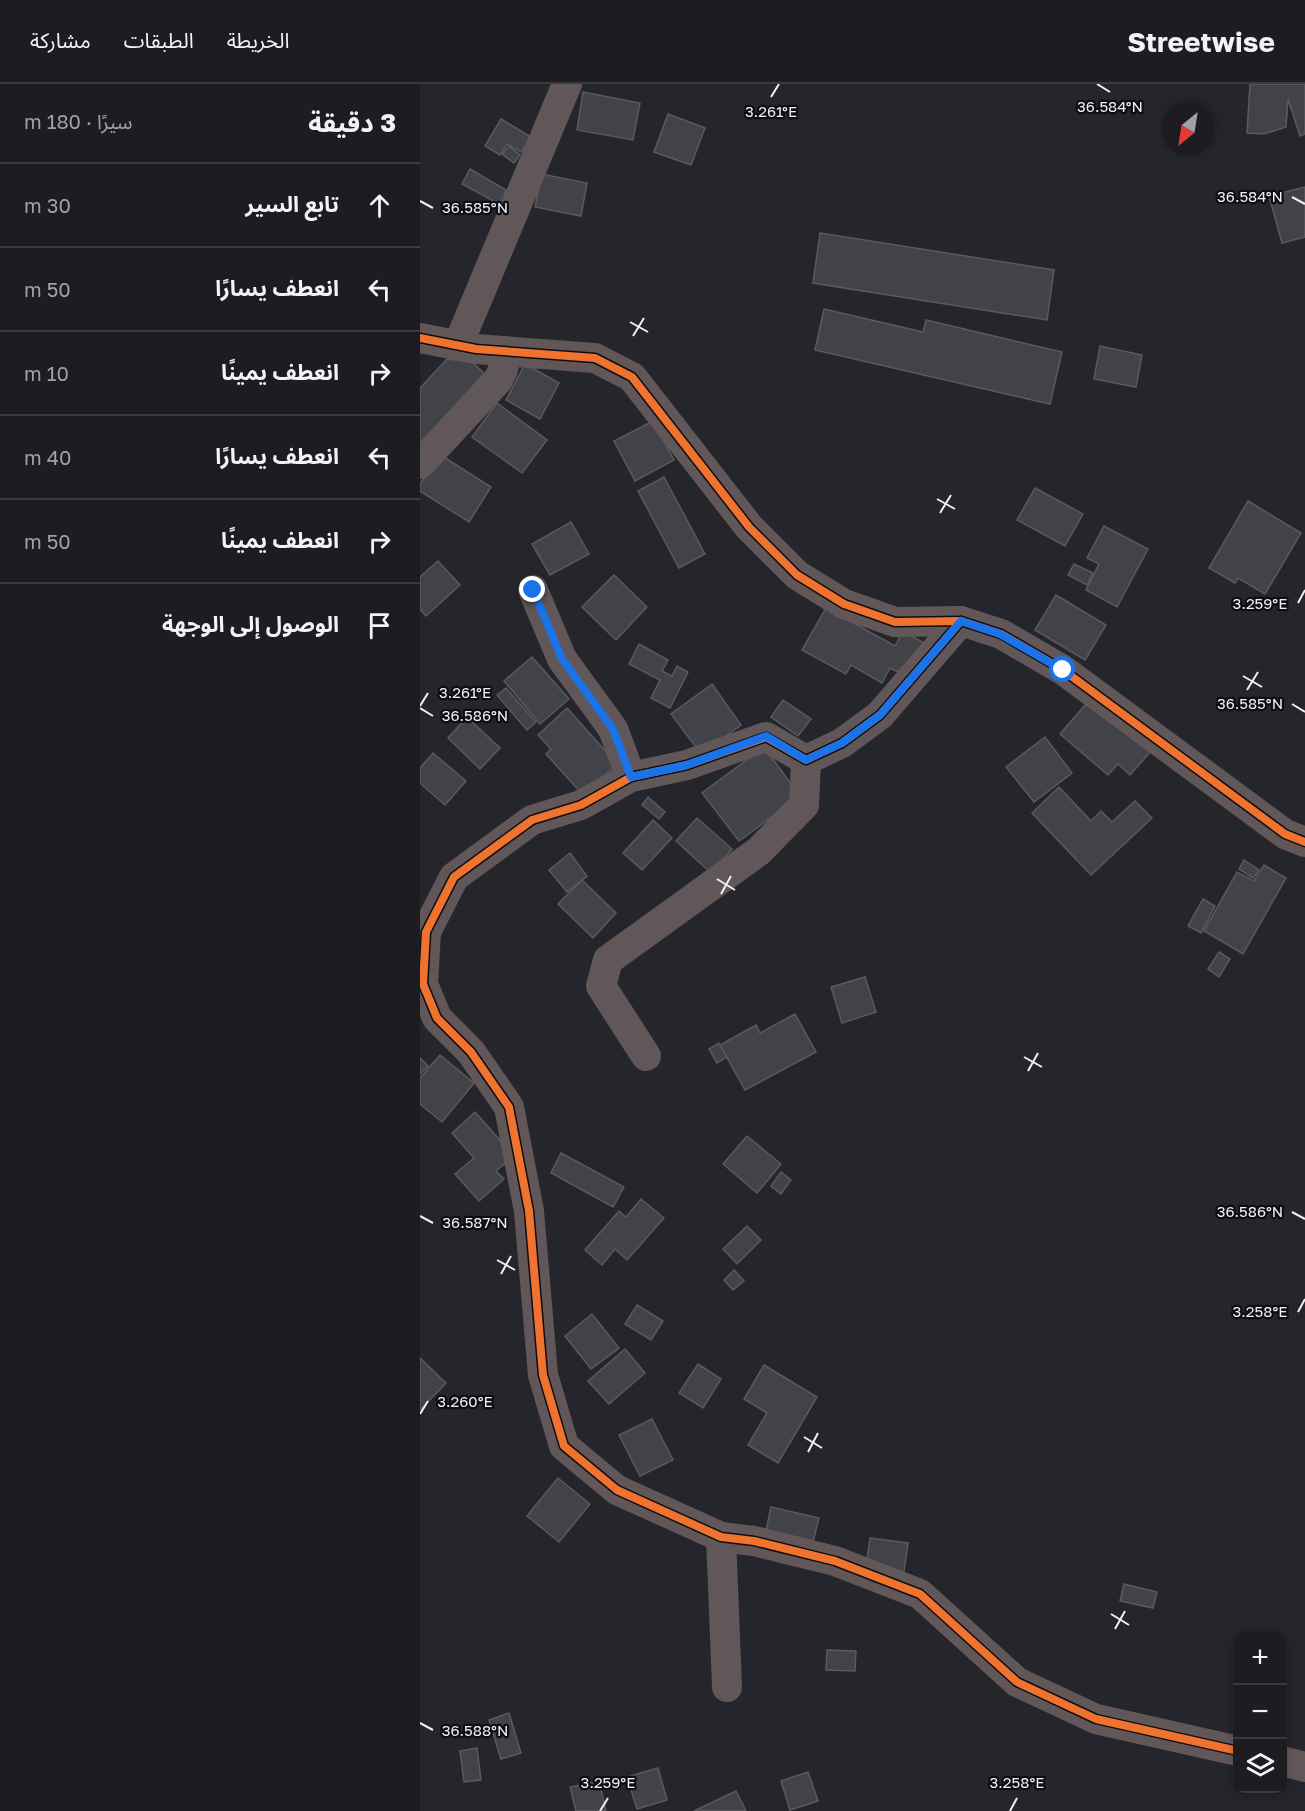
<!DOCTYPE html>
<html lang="ar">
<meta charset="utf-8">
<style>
body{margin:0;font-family:"Golos Text","Noto Sans Arabic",sans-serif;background:#29292e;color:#f1f3f6;direction:rtl}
.controls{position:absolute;right:18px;bottom:18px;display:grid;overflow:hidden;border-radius:12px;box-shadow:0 3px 9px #0003}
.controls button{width:54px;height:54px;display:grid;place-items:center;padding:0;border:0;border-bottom:2px solid #3a3a3f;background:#1c1c21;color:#f1f3f6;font:30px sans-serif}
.compass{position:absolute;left:741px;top:18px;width:54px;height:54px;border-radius:50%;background:#1c1c21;box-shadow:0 3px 9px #0003;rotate:210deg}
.stop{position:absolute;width:18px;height:18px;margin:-14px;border:4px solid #1a73e8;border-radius:50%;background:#fff}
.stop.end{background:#1a73e8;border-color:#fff;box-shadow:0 2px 6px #0008}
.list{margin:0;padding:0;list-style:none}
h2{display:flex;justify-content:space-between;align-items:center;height:78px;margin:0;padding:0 24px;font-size:26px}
h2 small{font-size:20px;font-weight:400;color:#a0a1a5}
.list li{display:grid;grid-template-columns:39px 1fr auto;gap:18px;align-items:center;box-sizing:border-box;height:84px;padding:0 24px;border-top:2px solid #3a3a3f}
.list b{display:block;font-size:22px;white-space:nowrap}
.list em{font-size:20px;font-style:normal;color:#a0a1a5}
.icon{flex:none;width:33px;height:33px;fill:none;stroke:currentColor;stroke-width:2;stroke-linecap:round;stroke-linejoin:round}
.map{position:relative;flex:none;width:885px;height:1727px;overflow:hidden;direction:ltr}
header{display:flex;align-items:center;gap:36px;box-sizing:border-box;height:84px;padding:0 30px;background:#1c1c21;border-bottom:2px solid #3a3a3f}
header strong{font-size:28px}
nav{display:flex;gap:33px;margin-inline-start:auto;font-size:21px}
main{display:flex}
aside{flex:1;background:#1c1c21}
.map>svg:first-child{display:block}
.building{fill:#424348;stroke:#595a5f;stroke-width:1.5}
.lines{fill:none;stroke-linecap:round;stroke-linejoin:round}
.minor{stroke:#625758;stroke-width:30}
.cycleway-casing{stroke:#0d0e13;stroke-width:11}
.cycleway{stroke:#ef722f;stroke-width:8}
.route{stroke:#1a73e8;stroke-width:8}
.ticks{fill:none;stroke:#eef0f7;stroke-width:2}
.ticks-label{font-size:15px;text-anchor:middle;fill:#eef0f7;stroke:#0d0e13;stroke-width:4.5;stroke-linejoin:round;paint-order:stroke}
</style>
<header>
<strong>Streetwise</strong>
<nav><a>الخريطة</a><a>الطبقات</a><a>مشاركة</a></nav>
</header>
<main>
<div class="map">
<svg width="885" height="1727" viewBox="0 0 885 1727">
<rect width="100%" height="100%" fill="#25262c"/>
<!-- building -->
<g class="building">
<polygon points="830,0 885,0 885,50 880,52 868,15 866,43 844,50 827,49"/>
<polygon points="163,8 220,19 213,56 157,46"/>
<polygon points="248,30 285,44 271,81 234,68"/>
<polygon points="81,35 111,53 101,68 87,60 80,71 65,62"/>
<polygon points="89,62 100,71 94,79 82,70"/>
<polygon points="50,85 86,106 79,120 42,100"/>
<polygon points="121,90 167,99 161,132 115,123"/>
<polygon points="885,103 885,153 862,159 849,112"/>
<polygon points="400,149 634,186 627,236 393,199"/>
<polygon points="404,225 503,248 506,236 642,268 630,320 395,266"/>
<polygon points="680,262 722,271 716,303 674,295"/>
<polygon points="27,275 52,278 67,292 0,363 0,304"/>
<polygon points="105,280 139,299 120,335 86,316"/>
<polygon points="77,319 127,356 102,389 52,353"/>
<polygon points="233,337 254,376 215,397 194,357"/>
<polygon points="19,370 71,403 49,438 0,407 0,400"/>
<polygon points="244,393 285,470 259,484 218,407"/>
<polygon points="615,404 663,430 645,462 597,436"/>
<polygon points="828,417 881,449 845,510 818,494 815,499 789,484"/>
<polygon points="151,438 169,470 130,491 112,460"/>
<polygon points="684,442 728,465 697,523 666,506 679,480 667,474"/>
<polygon points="18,477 40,501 6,532 0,525 0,493"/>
<polygon points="654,480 673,489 667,501 648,491"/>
<polygon points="194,491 227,523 196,556 162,523"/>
<polygon points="636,511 686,541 665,576 615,546"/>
<polygon points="406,524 475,562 483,547 504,559 486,592 470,584 462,599 431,581 426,590 382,566"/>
<polygon points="219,560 248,576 242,587 252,592 257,582 268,588 250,624 231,614 240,596 209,580"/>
<polygon points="112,573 149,615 120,640 84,597"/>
<polygon points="292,600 321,641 281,670 251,630"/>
<polygon points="86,604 116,638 107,646 77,611"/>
<polygon points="672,613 732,666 710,691 698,680 688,691 640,650"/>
<polygon points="363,616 391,635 378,652 351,633"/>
<polygon points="147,624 197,680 163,711 126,670 131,665 118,651"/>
<polygon points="47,633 80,664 60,685 28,654"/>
<polygon points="625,653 652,689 614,718 586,683"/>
<polygon points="344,663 380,712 319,757 282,709"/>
<polygon points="13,669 46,697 25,721 0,699 0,684"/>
<polygon points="639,703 671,737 681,727 692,738 715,717 732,734 671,791 612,729"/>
<polygon points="228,713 245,728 239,735 222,721"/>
<polygon points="277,734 312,765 291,789 256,757"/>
<polygon points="233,736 252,754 222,786 203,769"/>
<polygon points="150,769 167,792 147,808 129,786"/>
<polygon points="824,776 839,786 833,794 819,785"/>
<polygon points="844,781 866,794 823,870 784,847 817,788 834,797"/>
<polygon points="162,796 196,829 173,854 138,820"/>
<polygon points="783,815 795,822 781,849 768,842"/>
<polygon points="799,868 810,875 799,893 788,885"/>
<polygon points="445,893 456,928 422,939 411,903"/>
<polygon points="375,930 396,968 325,1006 300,961 336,941 340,949"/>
<polygon points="299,959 307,973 297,979 289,965"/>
<polygon points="20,971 54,999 22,1038 0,1020 0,994"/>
<polygon points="0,974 8,982 0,990"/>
<polygon points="55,1028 94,1072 76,1087 84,1095 59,1117 35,1090 54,1074 32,1049"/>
<polygon points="327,1052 361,1080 337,1109 303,1080"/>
<polygon points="141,1069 204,1103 193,1123 131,1089"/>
<polygon points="361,1088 371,1096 361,1110 351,1102"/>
<polygon points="221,1115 244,1134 207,1176 195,1165 182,1181 165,1166 199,1127 206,1133"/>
<polygon points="327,1142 341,1156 317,1180 303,1165"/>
<polygon points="314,1186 324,1197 313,1206 304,1196"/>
<polygon points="217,1221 243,1237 231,1256 205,1240"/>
<polygon points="172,1230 199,1264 171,1285 145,1252"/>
<polygon points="205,1265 225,1289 189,1320 168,1297"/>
<polygon points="0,1274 26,1299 0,1326"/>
<polygon points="278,1280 301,1295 283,1324 259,1309"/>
<polygon points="344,1281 397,1313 358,1379 328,1361 347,1329 324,1315"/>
<polygon points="232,1335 253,1376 220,1392 199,1351"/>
<polygon points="138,1394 170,1420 139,1458 107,1432"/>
<polygon points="351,1423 399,1434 392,1462 345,1451"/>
<polygon points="450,1454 488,1459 484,1488 446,1483"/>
<polygon points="704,1500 737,1508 733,1524 700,1517"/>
<polygon points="407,1566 436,1567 435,1587 406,1586"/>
<polygon points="89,1629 101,1669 81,1675 69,1636"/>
<polygon points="57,1664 61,1696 44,1698 40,1667"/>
<polygon points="238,1684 247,1716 217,1725 207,1693"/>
<polygon points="388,1688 398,1717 370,1726 361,1697"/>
<polygon points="179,1697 186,1727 156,1727 150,1703"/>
<polygon points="316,1707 326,1727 274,1727"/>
</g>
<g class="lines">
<!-- minor -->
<g class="minor">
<polyline points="0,254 56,265 175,274 212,293 329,443 377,491 424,520 475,538 541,537 581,550 643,586 865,750 885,758"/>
<polyline points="38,261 147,0"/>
<polyline points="0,380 78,296 83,286 86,267"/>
<polyline points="113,506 142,575 193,645 211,693"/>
<polyline points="541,537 460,631 422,659 386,676 346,653 267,681 211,693 161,721 112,736 34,793 6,848 3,900 17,934 51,968 89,1023 109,1127 123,1291 144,1362 197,1406 301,1453 334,1457 415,1477 500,1510 597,1598 676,1635 818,1667"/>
<polyline points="226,972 181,902 188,876 339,767 384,721 386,676"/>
<polyline points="301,1453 307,1603"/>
<polyline points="862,1677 885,1683"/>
</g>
<defs>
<g id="cycleway">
<polyline points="0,254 56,265 175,274 212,293 329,443 377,491 424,520 475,538 541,537 581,550 643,586 865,750 885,758"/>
<polyline points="541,537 460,631 422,659 386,676 346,653 267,681 211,693 161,721 112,736 34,793 6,848 3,900 17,934 51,968 89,1023 109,1127 123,1291 144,1362 197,1406 301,1453 334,1457 415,1477 500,1510 597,1598 676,1635 818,1667"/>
</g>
</defs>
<!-- cycleway casing -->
<use href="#cycleway" class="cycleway-casing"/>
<!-- cycleway -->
<use href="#cycleway" class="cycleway"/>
</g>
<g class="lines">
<!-- route -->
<polyline class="route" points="113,506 142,575 193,645 211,693 267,681 346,652 386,676 422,659 460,631 541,537 580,550 643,586"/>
</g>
<!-- ticks -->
<path class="ticks" d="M677,0L690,8M351,13L359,0M872,113L885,120M0,117L13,124M210,238L228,248M213,252L224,234M517,415L535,425M520,429L531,411M878,519L885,506M823,592L842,603M827,606L838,588M872,620L885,628M0,622L8,609M0,624L13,632M297,795L315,806M301,810L311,792M604,973L622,983M608,987L618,969M872,1128L885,1135M0,1132L13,1139M77,1176L95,1186M81,1190L91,1172M878,1228L885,1215M0,1330L8,1317M384,1353L402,1364M388,1368L398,1349M691,1530L709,1541M695,1545L705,1527M0,1639L13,1646M180,1727L188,1714M590,1727L597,1714"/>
<g class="ticks-label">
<text x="690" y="28">36.584°N</text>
<text x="351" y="33">3.261°E</text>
<text x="830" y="118">36.584°N</text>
<text x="55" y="129">36.585°N</text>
<text x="840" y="525">3.259°E</text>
<text x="45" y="614">3.261°E</text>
<text x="830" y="625">36.585°N</text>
<text x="55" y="637">36.586°N</text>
<text x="830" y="1133">36.586°N</text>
<text x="55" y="1144">36.587°N</text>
<text x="840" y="1233">3.258°E</text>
<text x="45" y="1323">3.260°E</text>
<text x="55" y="1652">36.588°N</text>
<text x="188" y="1704">3.259°E</text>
<text x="597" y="1704">3.258°E</text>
</g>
</svg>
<div class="controls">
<button>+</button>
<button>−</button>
<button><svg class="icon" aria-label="layers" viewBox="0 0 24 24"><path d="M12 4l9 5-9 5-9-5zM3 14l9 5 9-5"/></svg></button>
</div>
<svg class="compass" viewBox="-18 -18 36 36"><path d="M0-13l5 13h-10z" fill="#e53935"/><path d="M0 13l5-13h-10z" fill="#a0a1a5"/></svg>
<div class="stop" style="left:643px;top:586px"></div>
<div class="stop end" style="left:113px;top:506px"></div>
</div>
<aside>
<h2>3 دقيقة<small>سيرًا · 180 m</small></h2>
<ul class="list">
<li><svg class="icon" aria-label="ahead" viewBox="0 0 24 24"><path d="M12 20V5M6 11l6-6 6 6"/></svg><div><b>تابع السير</b></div><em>30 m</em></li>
<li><svg class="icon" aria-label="left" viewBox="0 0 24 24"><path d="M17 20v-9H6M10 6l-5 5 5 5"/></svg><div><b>انعطف يسارًا</b></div><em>50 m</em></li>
<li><svg class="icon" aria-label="right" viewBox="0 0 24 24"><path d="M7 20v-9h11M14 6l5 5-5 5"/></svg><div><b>انعطف يمينًا</b></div><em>10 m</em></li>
<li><svg class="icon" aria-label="left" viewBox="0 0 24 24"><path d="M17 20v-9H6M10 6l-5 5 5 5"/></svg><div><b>انعطف يسارًا</b></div><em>40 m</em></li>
<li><svg class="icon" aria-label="right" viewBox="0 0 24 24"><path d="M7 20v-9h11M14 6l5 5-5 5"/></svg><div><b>انعطف يمينًا</b></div><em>50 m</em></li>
<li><svg class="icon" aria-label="arrive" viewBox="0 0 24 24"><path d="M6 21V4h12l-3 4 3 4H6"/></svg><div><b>الوصول إلى الوجهة</b></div></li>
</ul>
</aside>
</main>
